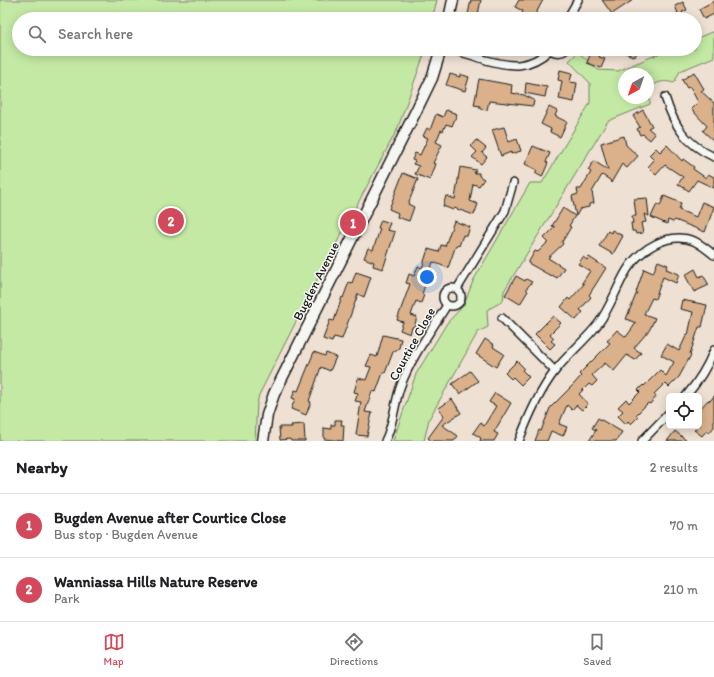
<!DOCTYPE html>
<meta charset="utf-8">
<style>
body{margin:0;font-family:Itim,sans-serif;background:#f6f6f6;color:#202124}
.controls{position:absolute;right:12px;bottom:12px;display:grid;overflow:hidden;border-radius:6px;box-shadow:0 2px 10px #0003}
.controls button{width:36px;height:36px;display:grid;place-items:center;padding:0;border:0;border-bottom:1px solid #e0e0e0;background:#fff;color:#202124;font:20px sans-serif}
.compass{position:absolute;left:618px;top:68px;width:36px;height:36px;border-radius:50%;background:#fff;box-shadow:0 2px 10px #0003;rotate:220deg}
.you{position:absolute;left:427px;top:277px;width:14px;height:14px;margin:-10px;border:3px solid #fff;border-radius:50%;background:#1a73e8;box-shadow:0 0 0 6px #1a73e833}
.badge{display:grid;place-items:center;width:26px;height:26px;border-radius:50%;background:#d1495b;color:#fff;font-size:13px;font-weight:700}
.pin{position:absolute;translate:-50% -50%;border:2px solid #fff;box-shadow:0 1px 4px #0006}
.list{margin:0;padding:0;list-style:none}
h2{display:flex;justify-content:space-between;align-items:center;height:52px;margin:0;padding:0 16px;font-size:17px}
h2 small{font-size:13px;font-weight:400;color:#757577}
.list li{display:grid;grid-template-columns:26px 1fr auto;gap:12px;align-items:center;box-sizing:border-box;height:64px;padding:0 16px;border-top:1px solid #e0e0e0}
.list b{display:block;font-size:15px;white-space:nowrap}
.list p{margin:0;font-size:13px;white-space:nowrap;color:#757577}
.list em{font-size:13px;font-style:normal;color:#757577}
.icon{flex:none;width:22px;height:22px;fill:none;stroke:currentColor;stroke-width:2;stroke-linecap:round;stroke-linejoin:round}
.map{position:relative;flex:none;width:714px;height:441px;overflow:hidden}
.search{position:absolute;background:#fff;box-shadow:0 2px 10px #0003;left:12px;right:12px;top:12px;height:44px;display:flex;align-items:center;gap:10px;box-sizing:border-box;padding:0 14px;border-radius:22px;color:#757577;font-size:15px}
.sheet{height:180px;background:#fff}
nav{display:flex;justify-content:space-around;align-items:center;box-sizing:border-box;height:56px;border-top:1px solid #e0e0e0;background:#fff;font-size:11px;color:#757577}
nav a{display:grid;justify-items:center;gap:2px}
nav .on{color:#d1495b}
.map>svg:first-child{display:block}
.green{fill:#c3e9a4;stroke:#708260;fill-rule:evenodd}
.building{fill:#dab18b;stroke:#1c1c1c}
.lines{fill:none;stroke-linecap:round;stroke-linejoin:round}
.street-casing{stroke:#1c1c1c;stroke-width:10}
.secondary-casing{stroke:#1c1c1c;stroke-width:13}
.street{stroke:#f6f6f2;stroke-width:7}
.secondary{stroke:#f6f6f2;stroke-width:10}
.labels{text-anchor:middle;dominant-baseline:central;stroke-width:3;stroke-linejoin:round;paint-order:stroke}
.street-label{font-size:13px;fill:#1c1c1c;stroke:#f6f6f2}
</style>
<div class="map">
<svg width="714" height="441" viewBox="0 0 714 441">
<rect width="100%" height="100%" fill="#eee1d3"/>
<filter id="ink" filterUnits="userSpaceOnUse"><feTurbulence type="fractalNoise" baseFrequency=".025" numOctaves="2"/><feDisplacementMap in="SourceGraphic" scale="8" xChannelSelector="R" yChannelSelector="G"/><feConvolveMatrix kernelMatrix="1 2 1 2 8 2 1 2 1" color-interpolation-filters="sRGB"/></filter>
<g filter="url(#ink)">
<!-- green -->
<g class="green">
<polygon points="0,0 437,0 432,19 19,19 19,49 426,49 397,130 320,274 259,395 257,403 255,441 0,441"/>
<path d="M714,31V57L680,71L674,83C664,80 652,81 649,94C649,96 650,101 650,104L608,121L504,291L503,301L487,310L488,327L478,332L429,419L424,441H393L416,374L447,323L464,305L473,281L530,183H542L590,103V83L569,61L578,52L598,70L618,71L670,49H695V39ZM624,74H648V98H624Z"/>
</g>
<!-- building -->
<g class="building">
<polygon points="471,0 481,0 477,19 467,19"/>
<polygon points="519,0 543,0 533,19 524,19 520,17 523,11 515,7"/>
<polygon points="602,0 633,0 612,14"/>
<polygon points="714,1 714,14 704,19 699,9"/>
<polygon points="683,2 687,10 682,12 685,19 665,19 678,13 675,6"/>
<polygon points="592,49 603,49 599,57 605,59 601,68 587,63"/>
<polygon points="616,49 638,49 635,57"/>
<polygon points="560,70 572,73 570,82 577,83 574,102 559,99 562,81 558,80"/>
<polygon points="694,72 704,89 701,91 714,103 714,141 703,131 707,126 691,109 698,102 690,87 687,88 682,80"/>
<polygon points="450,74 460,77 460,74 469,77 465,91 446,85"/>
<polygon points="479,79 512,85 511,93 524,95 534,100 533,106 489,101 487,110 480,109 480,106 474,105"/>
<polygon points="526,83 547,87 545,97 525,93"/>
<polygon points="549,107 557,111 555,116 567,122 560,137 550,132 551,129 541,124"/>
<polygon points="446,110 457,114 452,126 446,124 443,131 441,130 436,142 442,145 433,163 436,164 430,180 415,174 419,166 413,164 415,161 412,160 415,153 420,155 428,138 423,136 427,128 430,130 436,114 443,117"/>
<polygon points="643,110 652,126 648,128 655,134 650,140 643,134 640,135 637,129 640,127 633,116"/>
<polygon points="504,127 509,142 517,139 521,151 511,154 511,152 501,156 492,130"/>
<polygon points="624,136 626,145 638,156 627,168 622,164 611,183 610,180 602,175 592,192 594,203 589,204 589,207 580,209 576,216 572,196 578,194 577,189 581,189 591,172 588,170 594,161 608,170 601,143"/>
<polygon points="476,140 486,148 482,153 487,157 481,164 472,157 477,152 471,146"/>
<polygon points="667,145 682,161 683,159 694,167 693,169 706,178 708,174 714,177 714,188 697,180 689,191 678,184 683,177 665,165 656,175 648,167 654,160 649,155 656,148 660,152"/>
<polygon points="533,146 550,153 546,162 548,163 542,177 535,173 537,170 525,164"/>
<polygon points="460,167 476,170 474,173 479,173 479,176 484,179 479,186 473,184 470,201 478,204 474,215 454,208 453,210 443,206 446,196 455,199"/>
<polygon points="403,173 418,179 408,204 414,207 409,221 397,217 398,213 389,209"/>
<polygon points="664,196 681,203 679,210 696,217 702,202 714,207 705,232 675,220 673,222 668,220 667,224 651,217 657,204 660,206"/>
<polygon points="647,198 649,216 644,214 646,222 641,223 643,233 636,234 635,231 632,231 631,223 633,223 632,216 636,216 634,199"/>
<polygon points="563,208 575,216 569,226 571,227 562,242 563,244 548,258 564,268 557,278 552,275 551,276 528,263 535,251 538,252 548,242 544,238 555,227 552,226"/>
<polygon points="381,220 390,223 387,230 395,232 383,269 373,266 374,262 364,258 368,248 373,250 380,229 378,228"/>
<polygon points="454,221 470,227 467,236 463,235 459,246 456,245 448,268 433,262 422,294 424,295 421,303 416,301 411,315 417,317 414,327 412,327 410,334 400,330 403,322 397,320 410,284 406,283 409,274 414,276 418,266 422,268 428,249 439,252 441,245 445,246"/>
<polygon points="612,230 623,236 613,254 599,246 608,231 611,233"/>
<polygon points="583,257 587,260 589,257 606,268 589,295 591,297 580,310 583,312 576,320 561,307 568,298 570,300 584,284 582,283 590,271 578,264"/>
<polygon points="658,261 668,265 666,269 679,274 676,283 663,277 655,299 652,298 644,314 655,318 650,329 634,348 641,353 635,360 627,355 614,371 605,363 592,375 597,381 592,386 589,384 579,394 588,404 582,410 576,405 572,410 567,405 559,424 567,427 563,436 551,431 547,441 535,441 539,430 541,431 550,408 574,384 581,376 579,374 610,343 607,341 617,330 626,337 636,323 626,319 637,292 636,292 644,269 653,273"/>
<polygon points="695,269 699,277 703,275 709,285 694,292 685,275"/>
<polygon points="356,272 371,277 364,297 358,294 342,339 334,337 332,342 323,339 330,320 334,321 342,297 343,298 349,282 352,283"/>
<polygon points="516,276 525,281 526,279 532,282 526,289 528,291 520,304 505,295"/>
<polygon points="682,300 707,305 702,327 699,327 690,354 691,355 679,377 669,387 665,383 654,394 656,397 650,404 648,403 636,415 638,417 631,424 628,421 626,424 618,416 623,411 618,407 626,399 629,403 640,392 638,390 643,385 644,386 660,370 666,376 674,362 661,355 667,344 679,351 687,334 688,335 693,312 680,309"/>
<polygon points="553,316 561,323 550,334 554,338 551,341 555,344 550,349 535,334"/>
<polygon points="383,335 401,339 399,348 393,352 385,373 383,373 376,392 372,391 365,412 372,413 367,436 356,435 361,402 355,401 358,393 354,392 358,378 366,380 371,367 366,366 371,355 377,357"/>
<polygon points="485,339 494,345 493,347 504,354 496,367 476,354"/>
<polygon points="314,352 325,356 326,353 336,357 330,371 321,367 309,401 311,402 306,415 291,409 295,399 292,398 295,390 298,391"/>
<polygon points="517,361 524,368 522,370 529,377 521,385 513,377 511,379 505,373"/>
<polygon points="470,371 478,381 460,394 452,384"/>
<polygon points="495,393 511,403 494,432 498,434 494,441 480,441 481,438 473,433 480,423 484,426 496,406 489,402"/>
<polygon points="714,396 714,427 709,433 707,430 702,436 694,430 699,426 699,410 708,400 710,401"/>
<polygon points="452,399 461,413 442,425 458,436 454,441 432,441 428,438 444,416 439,408"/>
<polygon points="598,418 622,432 616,441 589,441 596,430 592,428"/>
<polygon points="335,420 342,420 341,425 344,425 343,441 324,439 324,428 331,429 331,425 335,425"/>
<polygon points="304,424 305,441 291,441 290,439 280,440 279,427 292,427 291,425"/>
<polygon points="675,431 687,441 667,441"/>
</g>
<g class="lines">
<defs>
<g id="street">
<polyline points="567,19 578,0"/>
<path d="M451,49C463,53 475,56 486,60C512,67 529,69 550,50"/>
<path d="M549,49C555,53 561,54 567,49"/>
<path d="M665,97C674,126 686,144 714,157"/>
<circle cx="452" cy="297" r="9"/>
<polyline points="457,289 505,211 513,183"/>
<polyline points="502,318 555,371"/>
<path d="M686,396C698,382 707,368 714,350"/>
<path d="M385,441C394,424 394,403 401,385C412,356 431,331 447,305"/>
<path d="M519,441C528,417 539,392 555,371C568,354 585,341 598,324C611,307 616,288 627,270C640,249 669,231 694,241C702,245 708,250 714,255"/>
<polyline points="642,441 669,413"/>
</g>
<g id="secondary">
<polyline points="449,19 453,0"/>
<polyline points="263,441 267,415 274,394 416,111 432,78 441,49"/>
</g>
</defs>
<!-- street casing -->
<use href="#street" class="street-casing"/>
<!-- secondary casing -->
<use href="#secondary" class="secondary-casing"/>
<!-- street -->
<use href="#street" class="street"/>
<!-- secondary -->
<use href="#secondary" class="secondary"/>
</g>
</g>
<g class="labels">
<!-- street labels -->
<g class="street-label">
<text transform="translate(316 281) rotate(-63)">Bugden Avenue</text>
<text transform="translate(412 344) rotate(-61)">Courtice Close</text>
</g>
</g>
</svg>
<div class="controls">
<button><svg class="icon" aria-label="locate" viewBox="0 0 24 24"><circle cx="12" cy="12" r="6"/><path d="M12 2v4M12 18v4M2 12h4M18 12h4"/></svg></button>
</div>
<svg class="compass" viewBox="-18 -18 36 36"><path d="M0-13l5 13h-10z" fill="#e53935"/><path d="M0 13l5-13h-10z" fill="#757577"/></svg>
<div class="you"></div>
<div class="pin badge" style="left:353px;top:223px">1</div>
<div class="pin badge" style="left:171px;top:221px">2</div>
<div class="search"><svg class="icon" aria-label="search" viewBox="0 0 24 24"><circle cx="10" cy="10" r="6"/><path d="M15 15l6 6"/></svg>Search here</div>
</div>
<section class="sheet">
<h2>Nearby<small>2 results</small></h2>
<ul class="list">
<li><span class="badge">1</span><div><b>Bugden Avenue after Courtice Close</b><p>Bus stop · Bugden Avenue</p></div><em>70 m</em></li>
<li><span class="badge">2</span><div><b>Wanniassa Hills Nature Reserve</b><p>Park</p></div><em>210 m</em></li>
</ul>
</section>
<nav>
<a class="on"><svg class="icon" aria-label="map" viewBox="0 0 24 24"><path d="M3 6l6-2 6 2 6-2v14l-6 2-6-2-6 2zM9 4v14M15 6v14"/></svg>Map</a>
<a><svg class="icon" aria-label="directions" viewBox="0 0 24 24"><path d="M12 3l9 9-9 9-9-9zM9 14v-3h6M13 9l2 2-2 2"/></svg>Directions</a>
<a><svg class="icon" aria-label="saved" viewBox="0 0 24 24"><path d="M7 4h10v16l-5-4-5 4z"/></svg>Saved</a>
</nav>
